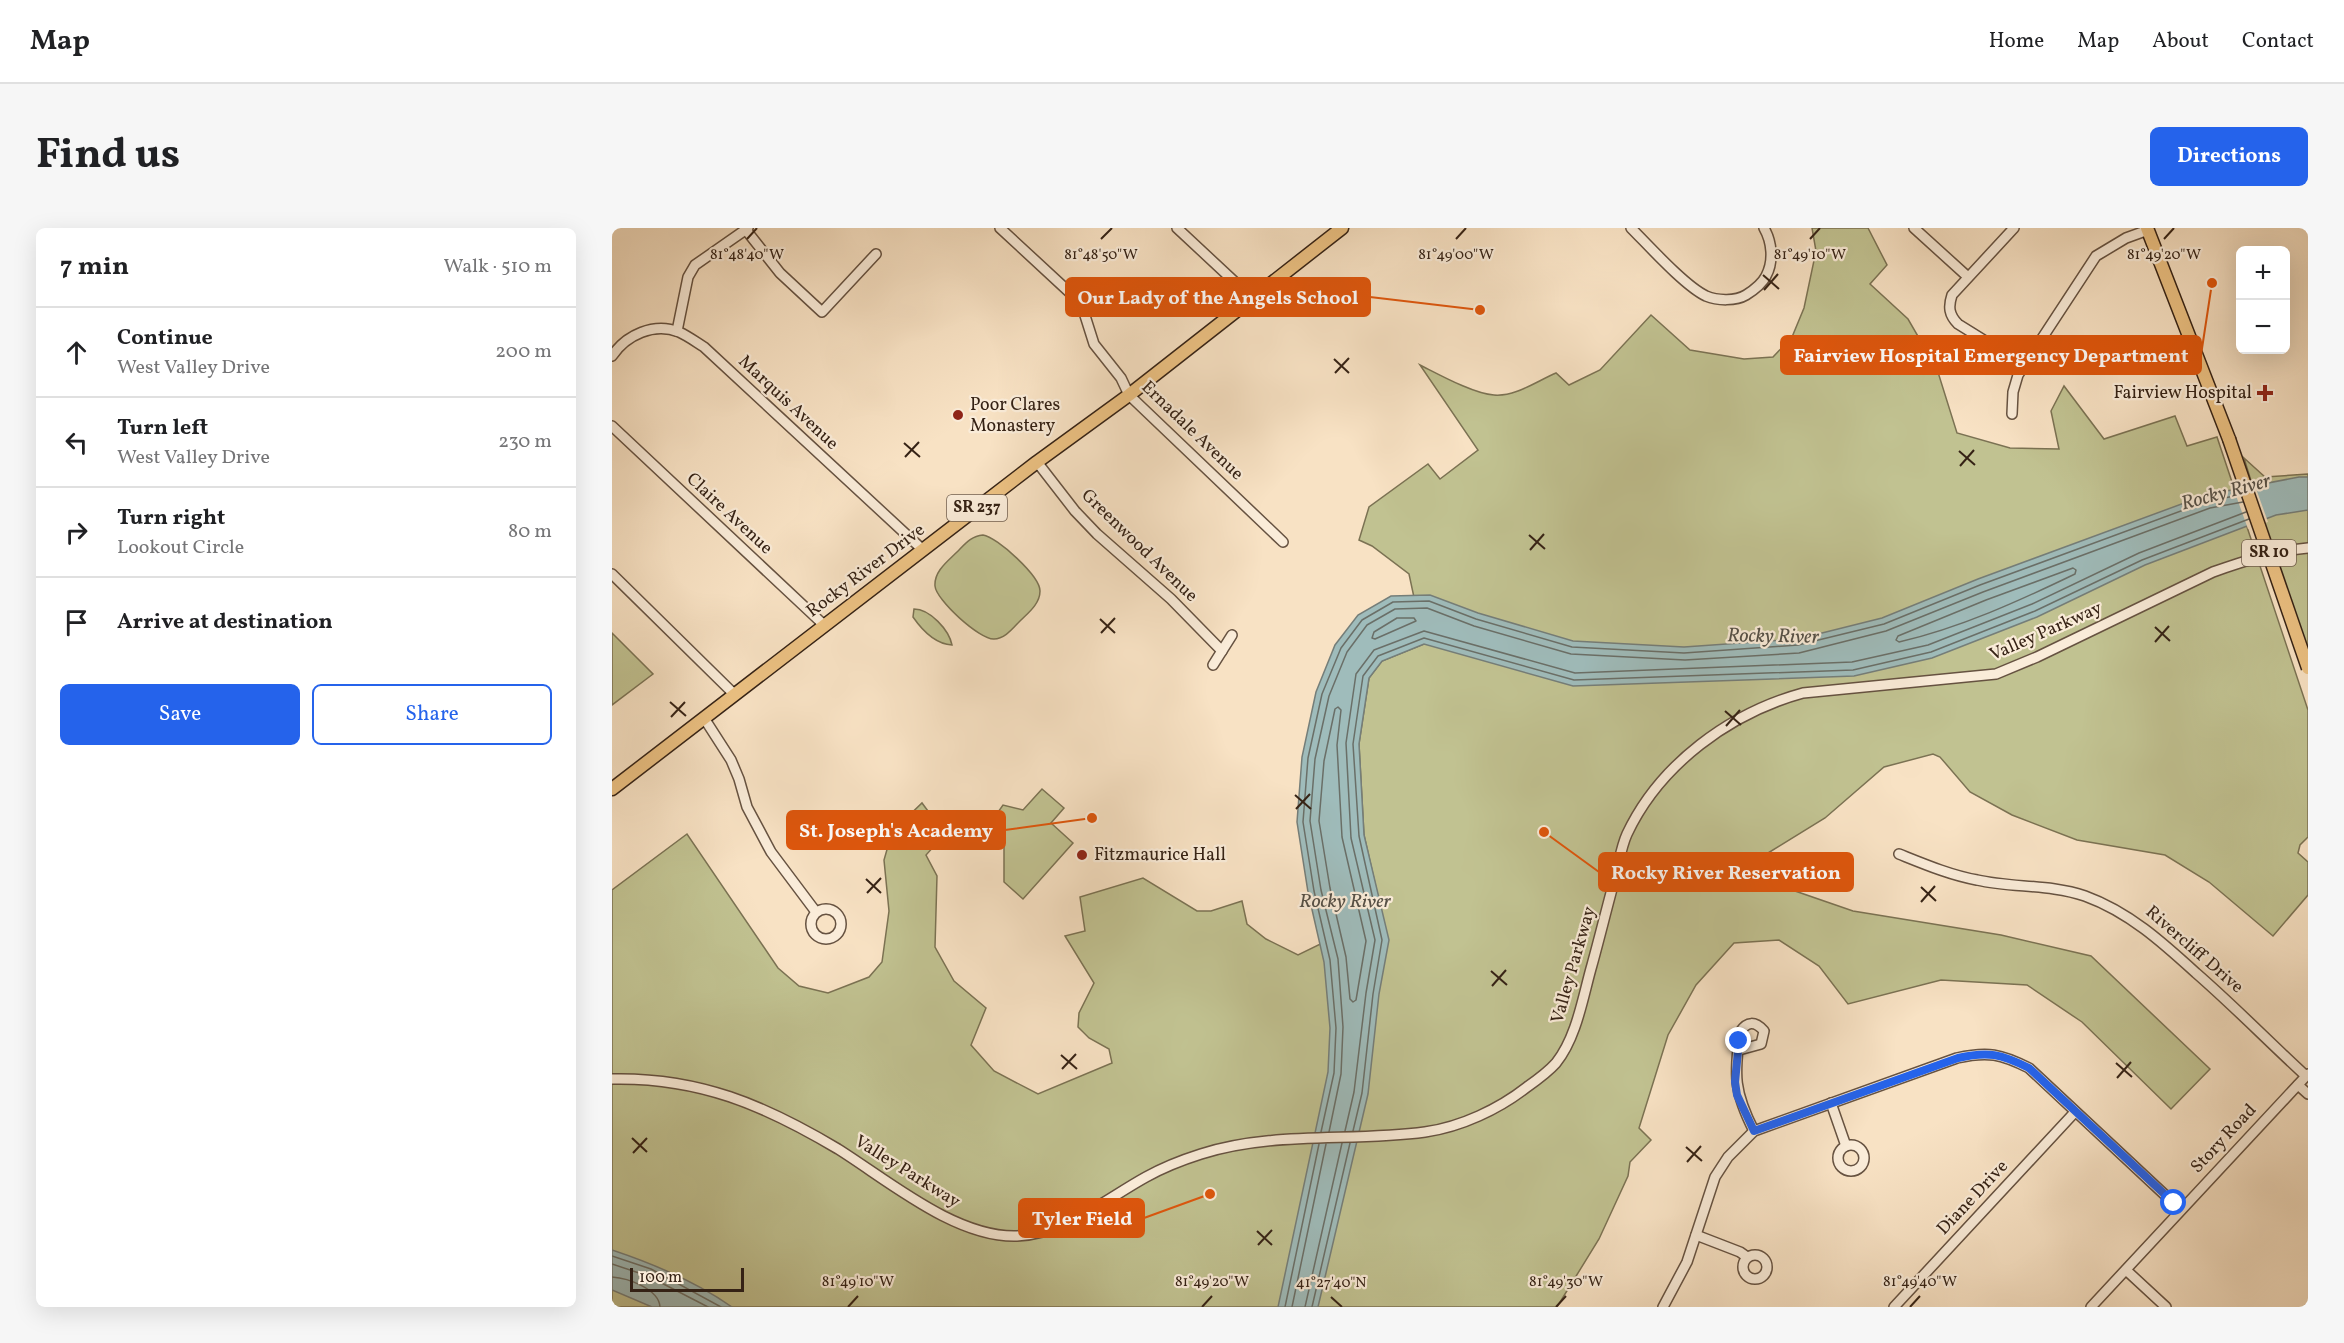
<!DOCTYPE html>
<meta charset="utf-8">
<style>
body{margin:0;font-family:Vollkorn,serif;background:#f6f6f6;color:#202124}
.controls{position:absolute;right:18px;top:18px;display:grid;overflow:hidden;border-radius:9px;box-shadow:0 6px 24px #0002}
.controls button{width:54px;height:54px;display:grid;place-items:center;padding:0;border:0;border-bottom:2px solid #e0e0e0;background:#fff;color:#202124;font:30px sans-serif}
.scale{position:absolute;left:18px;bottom:15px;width:114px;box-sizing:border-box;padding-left:6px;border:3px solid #352215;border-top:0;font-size:16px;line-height:21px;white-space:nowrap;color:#352215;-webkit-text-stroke:4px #faecd9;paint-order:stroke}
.stop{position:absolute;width:18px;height:18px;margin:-14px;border:4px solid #2563eb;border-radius:50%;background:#fff}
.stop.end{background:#2563eb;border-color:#fff;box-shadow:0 2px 6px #0008}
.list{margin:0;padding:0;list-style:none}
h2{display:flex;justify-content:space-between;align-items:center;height:78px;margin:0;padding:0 24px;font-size:26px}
h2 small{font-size:20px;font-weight:400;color:#757577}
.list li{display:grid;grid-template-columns:39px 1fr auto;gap:18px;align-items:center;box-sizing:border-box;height:90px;padding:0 24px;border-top:2px solid #e0e0e0}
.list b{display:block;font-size:22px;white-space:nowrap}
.list p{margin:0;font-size:20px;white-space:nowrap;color:#757577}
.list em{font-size:20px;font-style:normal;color:#757577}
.actions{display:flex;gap:12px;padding:18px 24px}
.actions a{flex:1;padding:14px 0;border:2px solid #2563eb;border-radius:9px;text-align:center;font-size:21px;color:#2563eb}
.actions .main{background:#2563eb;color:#fff}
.icon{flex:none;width:33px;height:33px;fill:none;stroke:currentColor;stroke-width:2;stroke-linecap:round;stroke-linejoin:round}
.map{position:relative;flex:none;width:1696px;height:1079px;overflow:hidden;border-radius:9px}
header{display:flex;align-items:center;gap:36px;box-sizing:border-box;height:84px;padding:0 30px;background:#fff;border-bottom:2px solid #e0e0e0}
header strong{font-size:28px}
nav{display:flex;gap:33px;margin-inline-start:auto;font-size:21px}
.intro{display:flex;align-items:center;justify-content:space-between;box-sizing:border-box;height:144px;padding:0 36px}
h1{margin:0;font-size:42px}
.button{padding:15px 27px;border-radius:9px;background:#2563eb;color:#fff;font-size:21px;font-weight:700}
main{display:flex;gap:36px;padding:0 36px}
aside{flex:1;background:#fff;border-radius:9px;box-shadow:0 6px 24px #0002}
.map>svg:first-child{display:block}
.green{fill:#c1c291;stroke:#7b7253;stroke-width:1.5}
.water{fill:#9fbcbb;stroke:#757e79;stroke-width:1.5}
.pier{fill:#f8e2c4}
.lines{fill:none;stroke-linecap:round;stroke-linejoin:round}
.shore{stroke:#6a6f68;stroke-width:1.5}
.minor-casing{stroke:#665241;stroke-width:12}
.major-casing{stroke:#352215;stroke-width:15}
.minor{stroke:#faecd9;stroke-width:9}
.major{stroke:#ecc182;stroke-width:12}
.major-bridge-casing{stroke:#352215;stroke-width:15;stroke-linecap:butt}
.major-bridge{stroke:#ecc182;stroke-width:12}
.route{stroke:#2563eb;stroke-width:8}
.ticks{fill:none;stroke:#352215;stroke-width:2}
.poi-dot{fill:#8f2418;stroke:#faecd9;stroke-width:2}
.labels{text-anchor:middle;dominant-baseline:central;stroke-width:4.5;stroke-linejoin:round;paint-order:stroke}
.shield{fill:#faecd9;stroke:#705f50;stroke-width:1.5}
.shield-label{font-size:16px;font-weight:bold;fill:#352215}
.poi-label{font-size:18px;fill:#352215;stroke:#faecd9;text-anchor:start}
.street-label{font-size:18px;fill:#352215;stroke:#faecd9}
.water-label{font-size:20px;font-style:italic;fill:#555047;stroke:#faecd9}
.ticks-label{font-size:15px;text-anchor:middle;fill:#352215;stroke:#faecd9;stroke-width:4.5;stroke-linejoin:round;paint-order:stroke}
.leader{fill:none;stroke:#df560c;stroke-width:2}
.callout-dot{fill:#df560c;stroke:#faecd9;stroke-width:2}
.callout{fill:#df560c;stroke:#df560c;stroke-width:2}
.callout-label{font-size:20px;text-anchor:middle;font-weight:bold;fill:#fff}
</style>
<header>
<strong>Map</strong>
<nav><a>Home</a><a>Map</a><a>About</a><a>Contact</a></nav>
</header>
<div class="intro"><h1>Find us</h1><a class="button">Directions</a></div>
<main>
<aside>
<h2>7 min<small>Walk · 510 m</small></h2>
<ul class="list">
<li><svg class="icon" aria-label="ahead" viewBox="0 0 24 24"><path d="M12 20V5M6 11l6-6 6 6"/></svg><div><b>Continue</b><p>West Valley Drive</p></div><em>200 m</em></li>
<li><svg class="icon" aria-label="left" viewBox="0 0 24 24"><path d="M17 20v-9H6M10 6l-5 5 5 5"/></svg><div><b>Turn left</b><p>West Valley Drive</p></div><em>230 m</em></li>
<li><svg class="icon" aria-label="right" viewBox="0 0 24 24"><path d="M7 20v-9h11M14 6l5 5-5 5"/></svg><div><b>Turn right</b><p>Lookout Circle</p></div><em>80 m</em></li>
<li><svg class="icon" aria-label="arrive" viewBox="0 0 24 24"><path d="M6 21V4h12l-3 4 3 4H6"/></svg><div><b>Arrive at destination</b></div></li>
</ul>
<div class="actions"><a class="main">Save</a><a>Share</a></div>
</aside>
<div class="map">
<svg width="1696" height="1079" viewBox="0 0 1696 1079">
<rect width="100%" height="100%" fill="#f8e2c4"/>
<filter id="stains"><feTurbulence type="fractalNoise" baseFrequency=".00333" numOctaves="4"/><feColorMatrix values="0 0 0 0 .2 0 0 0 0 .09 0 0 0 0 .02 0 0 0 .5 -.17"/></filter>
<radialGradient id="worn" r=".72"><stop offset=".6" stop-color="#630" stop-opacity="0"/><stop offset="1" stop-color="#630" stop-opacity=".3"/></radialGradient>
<!-- green -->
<g class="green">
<path d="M1200,0H1256L1275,37L1258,56L1296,91L1325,141L1345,205L1398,220L1447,221L1439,183L1452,158L1492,211L1563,188L1575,218L1605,209L1696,482V609L1688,617L1686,625L1696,634V667L1661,708L1597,654L1553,627L1465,612L1400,587L1358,564L1328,529L1321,526L1272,539L1213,590L1156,625L1157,654L1241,683L1389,707L1479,728L1598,841L1559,881L1470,794L1415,757L1329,752L1236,776L1207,738L1167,712L1122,715L1084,757L1056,807L1027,900L1039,912L1018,934L1016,948L987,1011L945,1079H0V662L75,606L166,740L187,758L216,765L257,749L270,734L277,683L272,632L280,604L310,575L333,606L314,627L325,648L323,719L342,753L374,780L359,817L382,843L426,866L500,835L497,821L477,810L466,799L467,785L482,755L453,708L473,703L468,669L531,650L585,683H599L630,673L635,696L654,711L686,727L770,686L752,607L747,516L757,450L770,433L812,416L797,346L760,318L747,312L757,279L816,236L828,251L866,222L808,137C826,146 862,166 882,167C903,169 925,153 944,145L957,157L988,142L1039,87L1078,122L1132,131L1161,129L1180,109L1192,80L1204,23Z"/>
<polygon points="1632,230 1653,249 1696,246 1696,439"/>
<path d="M371,307C385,309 428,348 428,363C428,376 416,385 408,393C401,400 393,411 382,411C368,412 324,372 323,358C322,343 336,333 345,324C353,316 359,308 371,307Z"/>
<path d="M302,381C318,381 337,402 340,417C323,416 310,402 301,389Z"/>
<polygon points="0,405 41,446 0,477"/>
<polygon points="430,561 452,580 439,595 461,615 411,671 392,654 392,608 379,594 391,577 411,582"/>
</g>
<!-- water -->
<g class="water">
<polygon points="1687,249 1696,249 1696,282 1664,287 1533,337 1425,389 1320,430 1242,448 961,458 812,416 770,433 757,450 747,516 752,607 777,712 767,766 756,866 706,1079 666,1079 716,844 718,800 712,734 696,664 685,594 690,529 704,464 723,417 746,387 779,368 818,367 866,385 961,413 1072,419 1186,411 1270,390 1366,351 1594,267"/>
<path d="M0,1022C42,1036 83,1053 120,1079H40L0,1062Z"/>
</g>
<!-- pier -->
<polygon class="pier" points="1642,255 1656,294 1636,301 1621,259"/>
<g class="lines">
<!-- shore -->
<g class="shore">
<path d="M1461,340L1464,342L1463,346C1407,373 1348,400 1287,414L1284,412L1286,408L1374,372Z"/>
<polygon points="785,390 802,390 804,393 763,411 760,410 762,404"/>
<polygon points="726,479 729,482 725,517 730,609 754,713 744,772 741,774 738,771 734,729 718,660 707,593 712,533 723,481"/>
<polyline points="733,903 742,864 754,765 763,712 739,610 734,515 744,446 762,422 812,403 963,445 1240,434 1316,417 1420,376 1527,325 1634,284"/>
<polyline points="741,903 750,865 761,766 770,712 747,608 741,516 751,448 766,428 812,410 962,452 1241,442 1319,424 1423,383 1530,332 1637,291"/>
<polyline points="709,904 722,845 724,800 718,732 702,663 691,594 696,530 710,466 729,420 750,392 781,374 817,373 864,391 960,419 1072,425 1186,417 1272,396 1368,357 1596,273 1628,267"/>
<polyline points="717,904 729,846 731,799 726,731 709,662 698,593 703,531 717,468 735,424 755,397 783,381 815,380 862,398 959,426 1073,432 1187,425 1274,403 1371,364 1598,280 1631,274"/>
<polyline points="0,1028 39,1041 109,1079"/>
<polyline points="0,1036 36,1048 96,1079"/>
<path d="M0,1049C16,1050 47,1061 48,1079"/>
<polyline points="673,1079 707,916"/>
<polyline points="680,1079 714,916"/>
<polyline points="693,1079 730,915"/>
<polyline points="700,1079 738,915"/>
</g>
<defs>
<g id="minor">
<polyline points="388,0 469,75 482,116 509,150 517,167 671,314"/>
<polyline points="565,0 640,70"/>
<path d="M1019,0C1037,18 1073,58 1094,68C1106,73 1124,73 1134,67C1142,62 1150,56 1154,48C1162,33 1160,14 1152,0"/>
<polyline points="1302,0 1356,49"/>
<path d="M1402,0L1340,67C1336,79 1337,87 1346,96L1412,137"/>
<polyline points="134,2 168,45 210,84 264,26"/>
<polyline points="65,103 76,49 83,37 136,0"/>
<path d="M0,128C14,107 42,94 67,104C76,108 84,114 92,119L311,322"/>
<polyline points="1400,186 1401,164 1406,147 1484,28 1514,10 1536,2"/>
<polyline points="0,198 212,397"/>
<polyline points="425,234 463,283 485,306 559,371 610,423"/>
<polyline points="0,346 122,466"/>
<polyline points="601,437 620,407"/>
<polyline points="92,490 119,532 127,551 135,579 159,624 204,684"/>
<path d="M1287,626C1312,636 1338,647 1365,652C1400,660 1438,656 1473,668C1517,684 1550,714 1584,745C1622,778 1657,814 1694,848"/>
<circle cx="214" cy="696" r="15"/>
<path d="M1127,822L1149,816L1152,803C1143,793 1135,793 1128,804C1122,847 1122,864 1142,903"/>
<path d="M0,851C87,849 152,877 226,921C277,953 344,1010 405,1008C453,1006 494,971 534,949C552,939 570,932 589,926C661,903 739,914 813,904C849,899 887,881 915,859C925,852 936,844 944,835C965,809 971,768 980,737C988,708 995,679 1003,650C1007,635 1009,619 1015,606C1048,536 1118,485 1191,465L1384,446L1425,429L1601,344C1632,333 1663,323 1696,320"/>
<polyline points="1686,857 1696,866"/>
<polyline points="1219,875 1234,918"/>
<circle cx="1239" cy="930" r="13"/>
<polyline points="1084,1007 1128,1024 1135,1029"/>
<circle cx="1143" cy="1039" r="12"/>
<polyline points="1514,1042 1554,1079"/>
<path d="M1051,1079L1075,1034L1103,949L1116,929L1142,903L1345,830C1376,823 1389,826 1417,840L1568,981"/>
<polyline points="1282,1079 1463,884"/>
<polyline points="1479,1079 1696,846"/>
</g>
<g id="major">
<polyline points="1535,0 1617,211"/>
<polyline points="0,561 425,234 517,167 730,0"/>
</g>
</defs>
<!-- minor casing -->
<use href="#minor" class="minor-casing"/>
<!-- major casing -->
<use href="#major" class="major-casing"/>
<!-- minor -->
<use href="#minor" class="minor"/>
<!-- major -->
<use href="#major" class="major"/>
<defs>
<polyline id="major-bridge" points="1617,211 1696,440"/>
</defs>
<!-- major-bridge casing -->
<use href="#major-bridge" class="major-bridge-casing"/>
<!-- major-bridge -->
<use href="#major-bridge" class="major-bridge"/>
</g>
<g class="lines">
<!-- route -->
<path class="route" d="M1127,813L1123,854L1125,867L1142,903L1346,830C1376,823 1389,826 1417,840L1562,975"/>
</g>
<!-- ticks -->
<path class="ticks" d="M135,11L145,0M489,11L500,0M844,11L854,0M1198,11L1208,0M1552,11L1562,0M1151,47L1167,61M1152,62L1166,46M722,131L737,145M723,145L737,130M292,215L308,229M1347,223L1363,237M293,229L307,214M1348,238L1362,222M917,307L933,321M918,322L932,306M488,391L503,405M1543,399L1558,413M489,405L503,390M1543,414L1557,398M58,474L74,488M1113,483L1129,497M59,489L73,474M1114,498L1128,482M683,567L699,581M684,581L698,566M254,651L269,665M1309,659L1324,673M255,665L269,650M1309,674L1323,658M879,743L895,757M880,758L894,742M449,827L465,841M1504,835L1520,849M450,841L464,826M1505,850L1519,834M20,910L35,924M1074,919L1090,933M21,925L35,910M1075,934L1089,918M645,1003L660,1017M646,1017L660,1002M719,1069L730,1079M236,1079L246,1068M590,1079L600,1068M944,1079L954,1068M1298,1079L1308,1068"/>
<!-- markers -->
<g class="poi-dot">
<path d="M1650 156h6v6h6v6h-6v6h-6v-6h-6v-6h6z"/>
<circle cx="346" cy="187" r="6"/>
<circle cx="470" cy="627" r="6"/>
</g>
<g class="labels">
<!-- shield labels -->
<g class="shield">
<rect x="335" y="267" width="60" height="26" rx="4.5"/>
<rect x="1630" y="312" width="54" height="26" rx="4.5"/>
</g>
<g class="shield-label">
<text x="365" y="280">SR 237</text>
<text x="1657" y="325">SR 10</text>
</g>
<!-- poi labels -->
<g class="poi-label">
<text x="1640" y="165" text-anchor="end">Fairview Hospital</text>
<text x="358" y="177">Poor Clares<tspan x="358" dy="21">Monastery</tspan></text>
<text x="482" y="627">Fitzmaurice Hall</text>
</g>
<!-- street labels -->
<g class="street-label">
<text transform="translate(176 175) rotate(43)">Marquis Avenue</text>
<text transform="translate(580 203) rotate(44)">Ernadale Avenue</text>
<text transform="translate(117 286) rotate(43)">Claire Avenue</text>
<text transform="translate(527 318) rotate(44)">Greenwood Avenue</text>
<text transform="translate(254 343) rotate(-37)">Rocky River Drive</text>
<text transform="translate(1434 404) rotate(-24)">Valley Parkway</text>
<text transform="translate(1582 722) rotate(41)">Rivercliff Drive</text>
<text transform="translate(962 737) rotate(-74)">Valley Parkway</text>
<text transform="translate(1612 911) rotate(-47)">Story Road</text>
<text transform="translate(295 944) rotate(32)">Valley Parkway</text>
<text transform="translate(1361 970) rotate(-47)">Diane Drive</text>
</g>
<!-- water labels -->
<g class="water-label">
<text transform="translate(1614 265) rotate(-15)">Rocky River</text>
<text transform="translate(1161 409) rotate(1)">Rocky River</text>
<text x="733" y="674">Rocky River</text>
</g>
</g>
<g class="ticks-label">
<text x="135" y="31">81°48'40"W</text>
<text x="489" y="31">81°48'50"W</text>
<text x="1198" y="31">81°49'10"W</text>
<text x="1552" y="31">81°49'20"W</text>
<text x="844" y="31">81°49'00"W</text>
<text x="246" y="1058">81°49'10"W</text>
<text x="600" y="1058">81°49'20"W</text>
<text x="954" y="1058">81°49'30"W</text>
<text x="1308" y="1058">81°49'40"W</text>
<text x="719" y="1059">41°27'40"N</text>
</g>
<!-- callouts -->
<path class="leader" d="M868 82L758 69M1600 55L1589 127M480 590L393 602M932 604L987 644M598 966L532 990"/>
<g class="callout-dot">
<circle cx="868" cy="82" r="6"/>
<circle cx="1600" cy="55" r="6"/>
<circle cx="480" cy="590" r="6"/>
<circle cx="932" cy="604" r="6"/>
<circle cx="598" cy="966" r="6"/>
</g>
<g class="callout">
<rect x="454" y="50" width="304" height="38" rx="6"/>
<rect x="1169" y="108" width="420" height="38" rx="6"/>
<rect x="175" y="583" width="218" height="38" rx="6"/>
<rect x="987" y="625" width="254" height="38" rx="6"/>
<rect x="407" y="971" width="125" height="38" rx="6"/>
</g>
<g class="callout-label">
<text x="606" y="76">Our Lady of the Angels School</text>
<text x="1379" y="134">Fairview Hospital Emergency Department</text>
<text x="284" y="609">St. Joseph's Academy</text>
<text x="1114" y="651">Rocky River Reservation</text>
<text x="470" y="997">Tyler Field</text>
</g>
<rect width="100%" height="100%" filter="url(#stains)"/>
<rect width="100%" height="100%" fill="url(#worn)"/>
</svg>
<div class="controls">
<button>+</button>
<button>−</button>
</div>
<div class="scale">100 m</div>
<div class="stop" style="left:1562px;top:975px"></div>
<div class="stop end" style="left:1127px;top:813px"></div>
</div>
</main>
